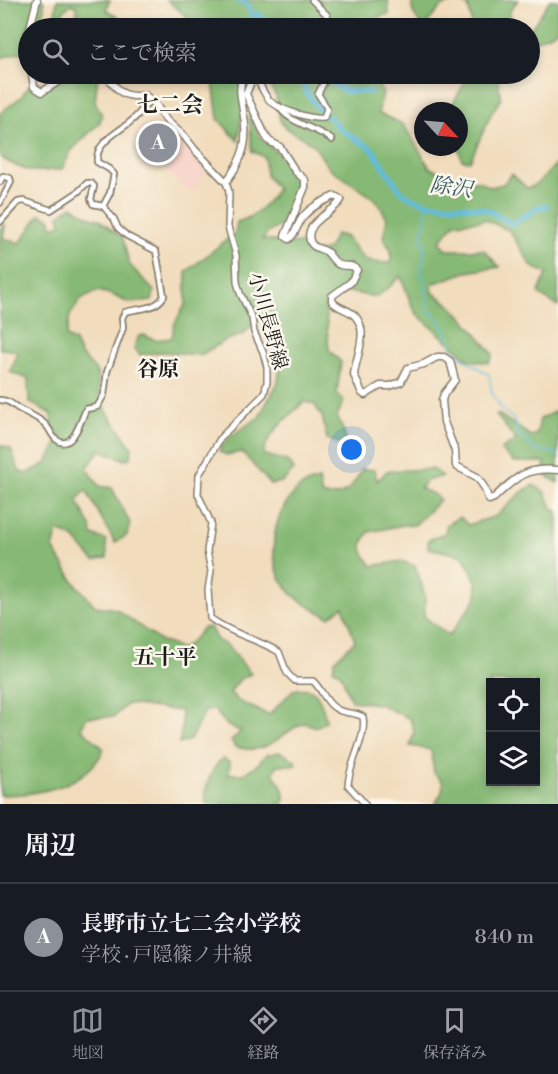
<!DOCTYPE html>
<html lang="ja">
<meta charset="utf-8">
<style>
body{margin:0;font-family:"Libre Bodoni","Noto Serif JP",serif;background:#20242c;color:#f1f3f6}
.controls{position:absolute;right:18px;bottom:18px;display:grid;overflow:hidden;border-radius:0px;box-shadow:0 3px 9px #0003}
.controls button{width:54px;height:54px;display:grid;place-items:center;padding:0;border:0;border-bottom:2px solid #363941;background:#171b24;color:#f1f3f6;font:30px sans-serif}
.compass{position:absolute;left:414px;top:102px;width:54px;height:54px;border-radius:50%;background:#171b24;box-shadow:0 3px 9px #0003;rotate:116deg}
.you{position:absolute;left:352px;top:450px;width:21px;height:21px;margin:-15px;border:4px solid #fff;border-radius:50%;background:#1a73e8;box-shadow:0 0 0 9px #1a73e833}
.badge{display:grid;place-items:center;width:39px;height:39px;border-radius:50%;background:#8c9099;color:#fff;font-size:20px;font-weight:700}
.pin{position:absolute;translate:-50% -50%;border:3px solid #fff;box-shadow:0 2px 6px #0006}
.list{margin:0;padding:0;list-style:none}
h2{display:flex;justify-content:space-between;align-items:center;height:78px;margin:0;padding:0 24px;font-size:26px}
h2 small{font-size:20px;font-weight:400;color:#9ea1a6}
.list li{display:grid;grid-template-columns:39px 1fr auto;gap:18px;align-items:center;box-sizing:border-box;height:108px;padding:0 24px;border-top:2px solid #363941}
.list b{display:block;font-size:22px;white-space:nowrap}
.list p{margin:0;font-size:20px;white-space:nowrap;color:#9ea1a6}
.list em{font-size:20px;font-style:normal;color:#9ea1a6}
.icon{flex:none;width:33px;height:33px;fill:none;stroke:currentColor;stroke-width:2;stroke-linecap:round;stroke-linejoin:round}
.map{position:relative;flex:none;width:558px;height:804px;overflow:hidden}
.search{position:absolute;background:#171b24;box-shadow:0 3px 9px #0003;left:18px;right:18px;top:18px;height:66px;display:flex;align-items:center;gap:15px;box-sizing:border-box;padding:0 21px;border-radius:33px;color:#9ea1a6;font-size:22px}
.sheet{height:186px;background:#171b24}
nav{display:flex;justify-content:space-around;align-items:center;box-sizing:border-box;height:84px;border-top:2px solid #363941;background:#171b24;font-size:16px;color:#9ea1a6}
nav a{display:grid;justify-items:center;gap:3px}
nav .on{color:#8c9099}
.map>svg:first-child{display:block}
.built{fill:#f7d1c8}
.forest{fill:#86b974;stroke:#516a48;stroke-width:1.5;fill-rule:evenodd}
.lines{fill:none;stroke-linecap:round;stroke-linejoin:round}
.stream{stroke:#60bcde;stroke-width:1.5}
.river{stroke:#60bcde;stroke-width:5}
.tertiary-casing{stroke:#867c6c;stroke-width:8}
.secondary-casing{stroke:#867c6c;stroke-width:8}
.primary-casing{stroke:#867c6c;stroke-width:9}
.tertiary{stroke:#fff;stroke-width:4.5}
.secondary{stroke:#fff;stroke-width:5}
.primary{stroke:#fff;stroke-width:6}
.labels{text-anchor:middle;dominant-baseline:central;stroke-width:5;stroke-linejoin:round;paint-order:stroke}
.street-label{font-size:20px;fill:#1c1c1c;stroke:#fbf7ec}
.water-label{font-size:21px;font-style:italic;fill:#375c6a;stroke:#fbf7ec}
.neighbourhood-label{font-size:21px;font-weight:bold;fill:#1c1c1c;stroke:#fbf7ec}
.quarter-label{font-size:22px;font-weight:bold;fill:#1c1c1c;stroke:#fbf7ec}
</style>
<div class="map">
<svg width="558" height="804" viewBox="0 0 558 804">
<rect width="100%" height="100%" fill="#fbf7ec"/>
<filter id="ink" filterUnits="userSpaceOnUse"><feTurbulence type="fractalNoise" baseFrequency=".0167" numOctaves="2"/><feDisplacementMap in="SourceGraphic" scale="12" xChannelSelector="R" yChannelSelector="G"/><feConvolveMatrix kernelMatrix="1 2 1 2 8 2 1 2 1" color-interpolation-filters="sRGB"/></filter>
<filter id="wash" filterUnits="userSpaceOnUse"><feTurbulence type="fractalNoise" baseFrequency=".008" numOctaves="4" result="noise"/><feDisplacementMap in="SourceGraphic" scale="24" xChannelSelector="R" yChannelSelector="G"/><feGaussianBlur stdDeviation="1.35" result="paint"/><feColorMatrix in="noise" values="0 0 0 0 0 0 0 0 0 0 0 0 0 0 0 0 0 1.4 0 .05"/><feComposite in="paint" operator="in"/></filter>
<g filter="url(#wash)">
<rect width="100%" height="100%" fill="#f1dcbc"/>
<!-- built -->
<polygon class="built" points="163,119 178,132 209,167 193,192 184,188 163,167 164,165 135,148 137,141 134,138 142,126 151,132"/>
<!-- forest -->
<g class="forest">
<polygon points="0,0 44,0 44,28 28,28 28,54 21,52 0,58"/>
<polygon points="57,0 110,0 106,9 123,21 128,28 81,28 76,23 77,8 71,4 54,21"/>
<polygon points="167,0 388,0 389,14 378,17 375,21 380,28 186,28 187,17"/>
<path d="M413,0H518L510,11L508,28H473L468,6L459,1L442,6L423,28C417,19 409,11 413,0Z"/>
<polygon points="550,0 558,0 558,28 553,33 531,42 530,30"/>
<path d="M60,74H98L95,102L102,115L100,122L71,151L62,169C32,173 26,173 0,157V113L21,97L28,87C41,85 51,84 60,74Z"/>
<polygon points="212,74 248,74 238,141 218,119"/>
<path d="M262,74H375V80L383,93L378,113L403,124L430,168L464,181H479L491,187L503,184L512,174L527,188C540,185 546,174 555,165L558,166V306L538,294L547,273L532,267L510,231L486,220L455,223L440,241L447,250H484L500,267L466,272L432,284L433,293C457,306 476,333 493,354L489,363L469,360L418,315C409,306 407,288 400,276L390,287L376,297L348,292L325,302L329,350L341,362L337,394L344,401L337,416L344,432L347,446L327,439L322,416L314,404L304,402C289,416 267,434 263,454L289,462L294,470L283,481L271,485L242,452L226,455L219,451L229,437L259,417L278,382L282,351L281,331L260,319L242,335L226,340L201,355L163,352L140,355L134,348L139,336L144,335L155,340L172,338L174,325L186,303V272L235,233L237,222C256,217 266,205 277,189L266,175L264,157L252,151L249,115L261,138L281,156L298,180V190L283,224L269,232L262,239L290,244L301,243L316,252L328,249L336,234L346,237L363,258L370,262L391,263V250L383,238L387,219L379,204L373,198L328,167L313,144L287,129L280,121L276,96Z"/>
<polygon points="470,74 500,74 498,79 501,99 492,112 470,161 462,160 458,147 459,111 448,111"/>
<path d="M72,206L86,215L100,220L123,238L129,264L154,291L152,301L129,303L110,294L98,291L82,298L70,315L66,337L75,342L81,355L97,372L99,393L107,412L132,448L131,457L125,460L100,450L87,468L99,486L112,488L130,523L127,535L115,543L86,490L77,500L91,527L92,535L106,540L107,558L94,561L74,538L58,531L53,548L74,582L95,606L116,609L159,640L182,649L194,639L203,628L210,627L217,640L228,646L251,674L240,679L230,692L238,701L269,715L293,690C298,689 304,688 308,689C320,691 324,711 326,721L317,727L304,723C287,729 274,747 255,749C249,750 241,748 235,747L231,741L241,731L228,726L214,710L205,711L190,740L179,744L182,727L181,711L127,704L114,717H87L81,728L104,749C87,787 38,795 0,795V445L11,449L19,471L26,474L47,463L60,437L52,425L51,414L29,402L28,379L10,372L18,353L13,350L0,349V230L5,225L3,238L20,243L40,214L51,219L52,227L61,224L59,215Z"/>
<polygon points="558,410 558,483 543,474 545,462 514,462 501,450 516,440 496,415 500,415 531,436 537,434 540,419"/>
<path d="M362,469L375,470L377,481L387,471L432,469L443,476L426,481L420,488L437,496L440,500L415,525H404L369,532C357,548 362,551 372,566L401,561L415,566C421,583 428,598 424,616L449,636L477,597L476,581L463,556L428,548V540L445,533L447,524L460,517L468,525L496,516L523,491L533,485L545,492L553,510L558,511V804H435L442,792L443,782L434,773L431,750L410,746L414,732L410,719L379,704L351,701L341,674L333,669L335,660L355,641L343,607L329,617C316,610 300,603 290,592C264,563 271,515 298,489C303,484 312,482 319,480L322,495C345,499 352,488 362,469ZM490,682H536V782H490Z"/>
<path d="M280,752L295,760L296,765H277L273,774C281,784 287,791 283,804H206C202,790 212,767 223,758L230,763L229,774H243L257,765L266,755Z"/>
</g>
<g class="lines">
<!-- stream -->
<polyline class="stream" points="426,204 426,216 421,239 425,247 421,275 425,281 429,311 441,322 454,352 489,375 492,393 502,410 514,419 519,435 535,450 553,452 558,455"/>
<!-- river -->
<g class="river">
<polyline points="237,0 248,5 252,16 260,14 264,22 274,28"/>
<path d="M291,74L304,84L307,94L324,115L331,119L340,129L372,149L399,189C423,211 454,202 483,209C493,211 503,219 512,224C520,216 531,216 537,207L547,206"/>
<polyline points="321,74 322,77 345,91 370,92"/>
</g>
</g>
</g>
<g filter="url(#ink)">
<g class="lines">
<defs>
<g id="tertiary">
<path d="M279,106C287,123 318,128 332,140"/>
<polyline points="0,182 3,176 10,178 11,182 0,203"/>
<path d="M103,206L110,193L114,174L109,169L97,162C95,143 117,133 130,122C138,116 144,107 150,100"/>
<path d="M0,222L18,202L24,201L51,210L78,192L87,183H91L94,186L91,199L93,204L103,206L114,219L118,228L127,236L156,251L164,296C156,310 138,308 125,312L122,318L123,328L107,372L104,395L97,407L86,409C82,418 72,452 57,440C52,437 50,429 46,425C39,418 29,414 21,410C11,405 12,401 0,400"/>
</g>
<g id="secondary">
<polyline points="312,0 327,15 330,28"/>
<path d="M255,74C259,83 263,93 269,100C277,109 312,120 324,118L327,108L318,94L328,74"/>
<path d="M226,182L229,192L228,227L236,255L237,282L240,293L252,318L254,332L263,352L267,367V382L264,394L221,437L199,475L198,494L211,523L207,551L211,571L208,590L210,618C231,634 257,639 279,652L287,673L295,681H313C322,689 325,702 335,708C344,715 354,711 363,717C367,737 349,763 348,785L365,804"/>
</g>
<g id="primary">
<polyline points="30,28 37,0"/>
<polyline points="28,33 26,41 28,53"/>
<polyline points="32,74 34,87 42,92 70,74"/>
<path d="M105,74C118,90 122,99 145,95L156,105L166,120L184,136L195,150L226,182C244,158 249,140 243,111C241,96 238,89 243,74"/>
<path d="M254,74L246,94L265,135L269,141L280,147L295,171L305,180V187L285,236L289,239C296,234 297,225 302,218C310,207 323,201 335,196L341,200C335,212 301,223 311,243C314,249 322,248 327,252C331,256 334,263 340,265C348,267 352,264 357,270L351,282L332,296V301C338,309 349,309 355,316C370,332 355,358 354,375L362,393L365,395L380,386H390L401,382L408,368L424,364L437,357H444L450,361L455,380L444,394L442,400L444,422L455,451L456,466L477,477L484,487L489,500L494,498C516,477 525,467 558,470"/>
</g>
</defs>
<!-- tertiary casing -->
<use href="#tertiary" class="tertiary-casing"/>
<!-- secondary casing -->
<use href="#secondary" class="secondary-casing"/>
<!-- primary casing -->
<use href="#primary" class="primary-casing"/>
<!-- tertiary -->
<use href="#tertiary" class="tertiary"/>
<!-- secondary -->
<use href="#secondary" class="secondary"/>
<!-- primary -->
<use href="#primary" class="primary"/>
</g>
</g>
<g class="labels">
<!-- street labels -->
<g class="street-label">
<text transform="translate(267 321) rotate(75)">小川長野線</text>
</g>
<!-- water labels -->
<g class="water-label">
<text transform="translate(451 188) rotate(8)">除沢</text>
</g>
<!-- neighbourhood labels -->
<g class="neighbourhood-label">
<text x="158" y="370">谷原</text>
<text x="165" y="658">五十平</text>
</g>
<!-- quarter labels -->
<g class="quarter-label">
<text x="170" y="105">七二会</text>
</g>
</g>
</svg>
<div class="controls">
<button><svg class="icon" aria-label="locate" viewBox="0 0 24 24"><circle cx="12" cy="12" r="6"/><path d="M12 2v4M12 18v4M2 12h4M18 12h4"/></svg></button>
<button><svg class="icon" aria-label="layers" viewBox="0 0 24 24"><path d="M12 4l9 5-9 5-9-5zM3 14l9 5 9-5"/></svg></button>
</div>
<svg class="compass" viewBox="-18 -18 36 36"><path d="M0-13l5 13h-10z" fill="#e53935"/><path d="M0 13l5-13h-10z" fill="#9ea1a6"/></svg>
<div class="you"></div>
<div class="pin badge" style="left:158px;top:143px">A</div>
<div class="search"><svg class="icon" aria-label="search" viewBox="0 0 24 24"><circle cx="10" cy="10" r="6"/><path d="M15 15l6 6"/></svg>ここで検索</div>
</div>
<section class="sheet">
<h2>周辺<small></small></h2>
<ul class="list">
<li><span class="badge">A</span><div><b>長野市立七二会小学校</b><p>学校 · 戸隠篠ノ井線</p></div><em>840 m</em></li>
</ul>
</section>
<nav>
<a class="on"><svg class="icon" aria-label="map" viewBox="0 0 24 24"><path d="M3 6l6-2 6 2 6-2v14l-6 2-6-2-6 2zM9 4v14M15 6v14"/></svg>地図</a>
<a><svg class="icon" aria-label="directions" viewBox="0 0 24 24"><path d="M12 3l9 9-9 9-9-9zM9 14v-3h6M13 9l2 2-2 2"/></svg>経路</a>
<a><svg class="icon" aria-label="saved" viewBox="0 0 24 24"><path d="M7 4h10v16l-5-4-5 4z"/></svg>保存済み</a>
</nav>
